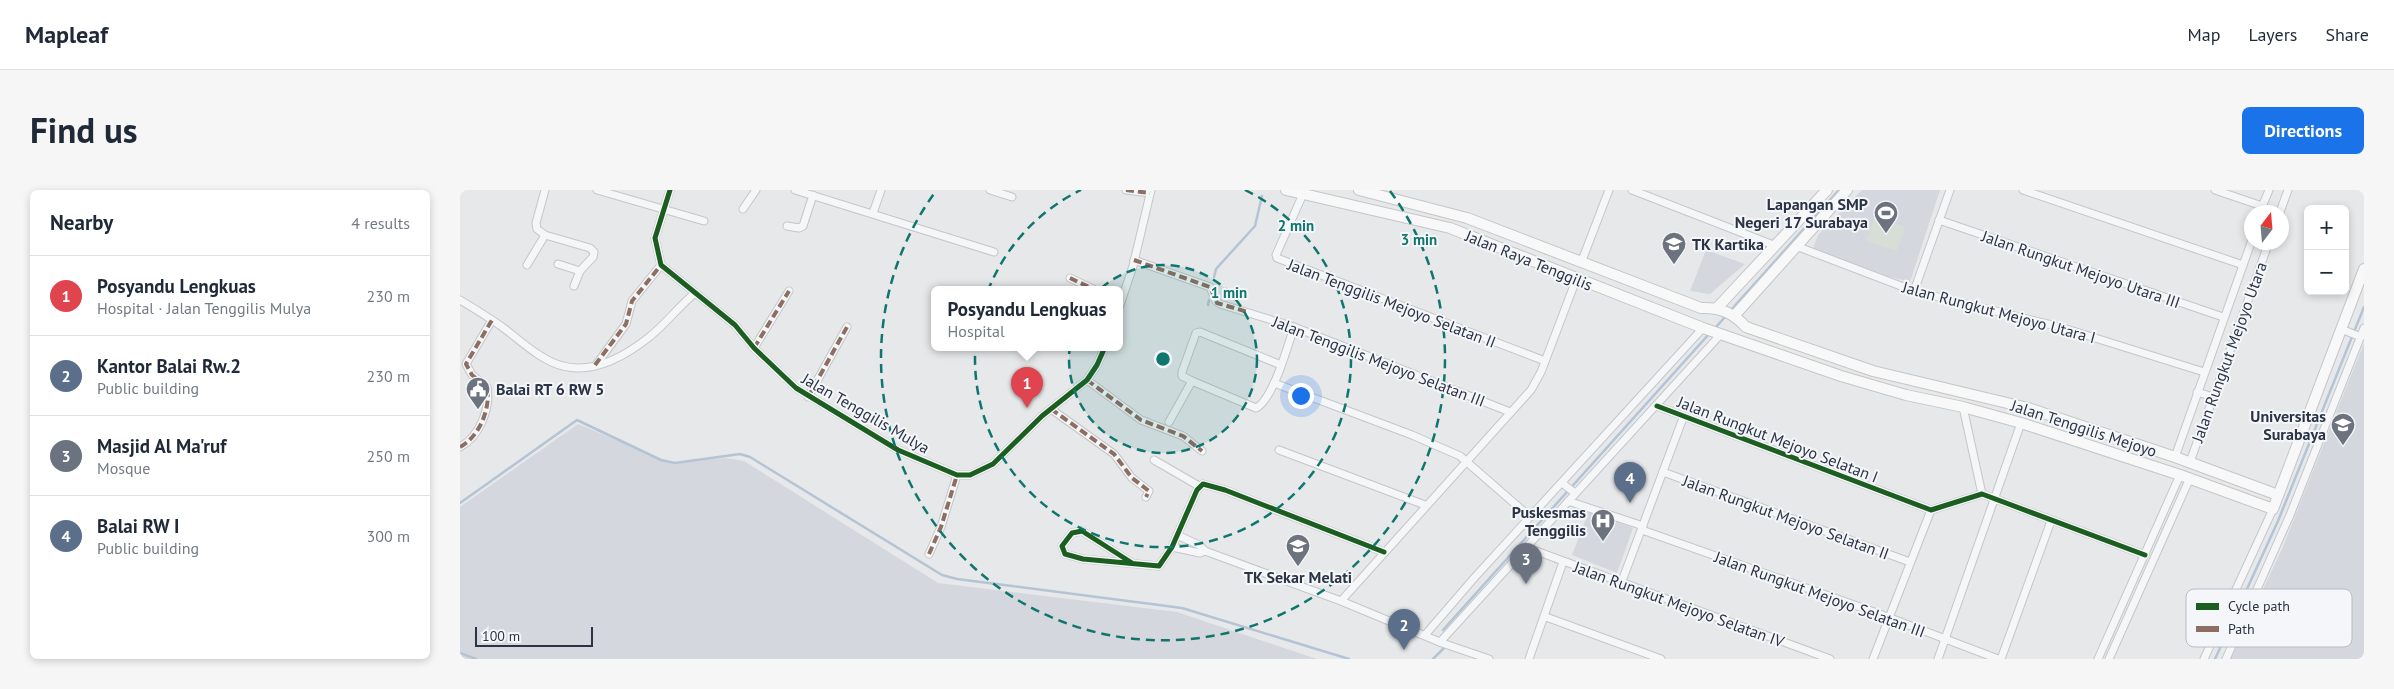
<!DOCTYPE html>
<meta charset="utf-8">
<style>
body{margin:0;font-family:"PT Sans",sans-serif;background:#f6f6f7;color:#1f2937}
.controls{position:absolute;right:15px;top:15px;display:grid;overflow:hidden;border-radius:8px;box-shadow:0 2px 8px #0003}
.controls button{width:45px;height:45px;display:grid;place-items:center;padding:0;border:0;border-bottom:1px solid #e0e1e3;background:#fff;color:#1f2937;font:25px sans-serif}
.compass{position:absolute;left:1784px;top:15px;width:45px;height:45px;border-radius:50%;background:#fff;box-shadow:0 2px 8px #0003;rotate:16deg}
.scale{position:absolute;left:15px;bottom:12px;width:118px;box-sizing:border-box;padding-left:5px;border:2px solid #2b3445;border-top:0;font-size:14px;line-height:18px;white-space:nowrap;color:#2b3445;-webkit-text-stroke:4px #f4f6f9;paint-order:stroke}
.you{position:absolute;left:840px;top:205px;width:18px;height:18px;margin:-12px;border:4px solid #fff;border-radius:50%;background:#1a73e8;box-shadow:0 0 0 8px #1a73e833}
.badge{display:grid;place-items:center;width:32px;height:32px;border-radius:50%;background:#1a73e8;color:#fff;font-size:16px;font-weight:700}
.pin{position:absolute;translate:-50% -41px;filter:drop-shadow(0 1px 2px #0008)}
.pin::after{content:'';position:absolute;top:26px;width:18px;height:15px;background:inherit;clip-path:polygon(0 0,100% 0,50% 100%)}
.popup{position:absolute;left:471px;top:96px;width:192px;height:65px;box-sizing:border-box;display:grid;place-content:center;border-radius:8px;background:#fff;filter:drop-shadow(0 1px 4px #0005);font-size:16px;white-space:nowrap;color:#747a83}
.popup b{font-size:19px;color:#1f2937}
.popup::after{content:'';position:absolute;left:50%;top:100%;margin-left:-10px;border:10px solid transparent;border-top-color:#fff}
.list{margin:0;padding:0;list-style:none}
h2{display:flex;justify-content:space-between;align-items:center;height:65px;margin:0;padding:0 20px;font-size:21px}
h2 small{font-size:16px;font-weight:400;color:#747a83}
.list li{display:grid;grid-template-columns:32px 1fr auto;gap:15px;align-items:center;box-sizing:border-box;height:80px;padding:0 20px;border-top:1px solid #e0e1e3}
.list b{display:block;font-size:19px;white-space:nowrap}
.list p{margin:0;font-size:16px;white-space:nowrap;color:#747a83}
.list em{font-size:16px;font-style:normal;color:#747a83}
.map{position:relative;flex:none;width:1904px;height:469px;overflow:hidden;border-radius:8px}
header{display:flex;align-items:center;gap:30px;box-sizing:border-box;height:70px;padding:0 25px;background:#fff;border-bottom:1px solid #e0e1e3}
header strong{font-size:24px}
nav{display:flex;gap:28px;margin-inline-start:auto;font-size:18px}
.intro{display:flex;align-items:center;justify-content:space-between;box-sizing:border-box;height:120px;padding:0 30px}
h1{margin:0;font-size:35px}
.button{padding:12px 22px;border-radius:8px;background:#1a73e8;color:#fff;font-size:18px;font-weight:700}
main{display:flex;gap:30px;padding:0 30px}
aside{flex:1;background:#fff;border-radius:8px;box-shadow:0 2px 8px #0003}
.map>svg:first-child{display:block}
.built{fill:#d4d7dd}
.green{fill:#d6ded6}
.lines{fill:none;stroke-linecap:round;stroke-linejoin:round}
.stream{stroke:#b4c4d5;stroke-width:2.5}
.street-casing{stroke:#c4c6c8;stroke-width:9}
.secondary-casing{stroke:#c4c6c8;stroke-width:12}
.street{stroke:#f5f6f7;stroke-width:7}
.secondary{stroke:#f8f8f8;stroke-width:10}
.quiet{stroke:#8d6e63;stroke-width:4;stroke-dasharray:8 4;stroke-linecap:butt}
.cycleway-casing{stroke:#f4f6f9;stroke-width:8}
.cycleway{stroke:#1b5e20;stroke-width:5}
.ring{fill:none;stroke:#0f766e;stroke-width:2.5;stroke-dasharray:9 6}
.labels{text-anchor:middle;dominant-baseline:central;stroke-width:4;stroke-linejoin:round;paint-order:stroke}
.poi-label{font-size:16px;font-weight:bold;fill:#2b3445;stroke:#f4f6f9;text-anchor:end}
.street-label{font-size:16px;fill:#2b3445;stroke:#f4f6f9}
.key{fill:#f4f6f9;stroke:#b8bcc3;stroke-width:1}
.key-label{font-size:14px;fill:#2b3445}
.centre{fill:#0f766e;stroke:#f4f6f9;stroke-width:2.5}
.ring-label{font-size:15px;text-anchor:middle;font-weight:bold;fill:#0f766e;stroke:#f4f6f9;stroke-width:4;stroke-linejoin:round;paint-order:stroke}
</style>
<header>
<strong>Mapleaf</strong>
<nav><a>Map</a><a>Layers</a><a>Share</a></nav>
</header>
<div class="intro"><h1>Find us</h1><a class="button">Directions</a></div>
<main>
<aside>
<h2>Nearby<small>4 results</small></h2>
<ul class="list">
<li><span class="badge" style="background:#e0444e">1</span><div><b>Posyandu Lengkuas</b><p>Hospital · Jalan Tenggilis Mulya</p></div><em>230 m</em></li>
<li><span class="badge" style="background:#5c6f8a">2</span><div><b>Kantor Balai Rw.2</b><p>Public building</p></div><em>230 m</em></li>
<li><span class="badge" style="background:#6b7280">3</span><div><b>Masjid Al Ma'ruf</b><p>Mosque</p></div><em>250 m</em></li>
<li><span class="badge" style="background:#5c6f8a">4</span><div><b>Balai RW I</b><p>Public building</p></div><em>300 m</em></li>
</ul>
</aside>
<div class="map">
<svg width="1904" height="469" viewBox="0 0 1904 469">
<rect width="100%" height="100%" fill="#e6e8ea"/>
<!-- built -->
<g class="built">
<polygon points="1402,0 1480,0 1450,92 1412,82 1352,61 1358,45"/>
<polygon points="1246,60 1285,74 1250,104 1230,101"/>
<polygon points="1904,153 1904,469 1770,469 1822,359"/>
<polygon points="118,234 210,273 265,268 284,271 478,393 717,422 857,469 0,469 0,317"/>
<polygon points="1129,321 1173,338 1157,383 1112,365"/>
</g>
<!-- green -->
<polygon class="green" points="1415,27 1445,37 1437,61 1406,51"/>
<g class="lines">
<!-- stream -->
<g class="stream">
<polyline points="754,87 756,79 795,36 802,6"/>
<polyline points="748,115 749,110"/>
<polyline points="1270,121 1379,0"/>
<polyline points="1255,138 1266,126"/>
<polyline points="0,313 117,230 201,270 215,273 280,264 290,267 482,385 497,389 722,418 889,469"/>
<polyline points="983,440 1249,144"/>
<polyline points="0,463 16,469"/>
<polyline points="973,469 984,458"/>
<polyline points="1755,469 1818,331 1904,117"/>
</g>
<defs>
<g id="street">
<polyline points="85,0 76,33 77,39 85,45 130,58 134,62 133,67 120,81 114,96"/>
<polyline points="137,0 244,31"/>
<polyline points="210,0 195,48 201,75 275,135 294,158 336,198 438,260 497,285 510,285 533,274 582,226 627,190 637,175 645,157"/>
<polyline points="335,0 534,62"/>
<polyline points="530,0 552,7"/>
<polyline points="666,0 690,3"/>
<polyline points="1172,0 1316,56"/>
<polyline points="1563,0 1783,75"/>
<polyline points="1755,0 1802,16"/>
<polyline points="843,4 816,65 817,68 1085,171"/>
<polyline points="283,19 296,0"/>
<polyline points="1800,22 1809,0"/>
<polyline points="1820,22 1828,0"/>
<polyline points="413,23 421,0"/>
<polyline points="1479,30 1763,127"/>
<polyline points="327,36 339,38 343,36 353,5"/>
<polyline points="1336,56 1454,101 1600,137 1744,182"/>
<polyline points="674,70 750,97 756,111 760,114 834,137 1050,222"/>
<polyline points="1121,73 1149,0"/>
<polyline points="98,74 120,81"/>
<polyline points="67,75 85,45"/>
<polyline points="610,88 633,99"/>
<polyline points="1454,101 1490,0"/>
<path d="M0,110C15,119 30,128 45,139C62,152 82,171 103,176C133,184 165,166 188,148C205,135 218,117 235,103"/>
<polyline points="660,115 673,76 691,0"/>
<polyline points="1881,139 1901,147"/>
<polyline points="294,158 329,101"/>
<polyline points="136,175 166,134 172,111 201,75"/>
<polyline points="627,190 681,230 723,246 742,261"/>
<polyline points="732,191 722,186 722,182 736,143 740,142 821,175"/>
<polyline points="814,193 952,245 1000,266 1070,327"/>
<polyline points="1737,202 1753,207"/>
<polyline points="348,207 387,137"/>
<polyline points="1197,216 1471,320 1522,304 1685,365"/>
<polyline points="1503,217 1522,304"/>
<polyline points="591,219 654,264 672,288 689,301 686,307"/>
<path d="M709,232L732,191L796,218C813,210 828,155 834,137"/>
<path d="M0,257C19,247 31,219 27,197L12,185L6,174L32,130"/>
<polyline points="819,260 965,315"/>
<polyline points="1715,267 1792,50"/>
<polyline points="694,270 739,296"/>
<polyline points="1730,272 1809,52"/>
<polyline points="1203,282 1450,372"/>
<polyline points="1102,293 1115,303"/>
<polyline points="1108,311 1183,336"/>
<polyline points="1182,340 1417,423 1538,469"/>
<polyline points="717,345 739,355 745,361 881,411 982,453 1029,469"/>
<polyline points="712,357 740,363 745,361"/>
<polyline points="1068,358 1370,469"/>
<polyline points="469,364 481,337 497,285"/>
<polyline points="672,373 622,341 612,343 602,356 605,364 623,369 699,376 712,357 737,300 743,294 765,300 924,362"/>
<polyline points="1162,391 1223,228"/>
<polyline points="881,411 1071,200 1081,182 1116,90"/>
<polyline points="1086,427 1201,469"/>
<polyline points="965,445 1015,387 1243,138"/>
<polyline points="980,452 1261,144"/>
<polyline points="1069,469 1103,372"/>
<polyline points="1413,469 1471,320"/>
<polyline points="1478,469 1561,233"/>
<polyline points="1541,469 1591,331"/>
<polyline points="1638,469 1720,285"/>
<polyline points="1649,469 1730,288"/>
<polyline points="1744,469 1813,319"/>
<polyline points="1766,469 1830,325 1904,138"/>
</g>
<g id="secondary">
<polyline points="826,0 990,38 1243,138 1381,186 1446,205 1503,217 1561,233 1720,285 1813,319 1904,79"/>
<path d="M899,0L1007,28L1241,118C1260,117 1273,123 1286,137L1413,181L1568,218L1715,267L1818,305"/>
<polyline points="1256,119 1367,0"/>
<polyline points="1274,126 1387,0"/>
</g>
</defs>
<!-- street casing -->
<use href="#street" class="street-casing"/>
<!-- secondary casing -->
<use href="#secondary" class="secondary-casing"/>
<!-- street -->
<use href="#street" class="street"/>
<!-- secondary -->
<use href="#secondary" class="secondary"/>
<!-- quiet -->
<g class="quiet">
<polyline points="666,0 690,3"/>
<polyline points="674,70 750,97 757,113 788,122"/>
<polyline points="610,88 633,99"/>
<polyline points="660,113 660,114"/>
<polyline points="294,158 329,101"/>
<polyline points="135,175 166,134 172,111 201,75 203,78"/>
<polyline points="627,190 681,230 723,246 742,261"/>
<polyline points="348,207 387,137"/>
<polyline points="591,219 654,264 672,288 689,301 686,307"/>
<path d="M0,257C19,247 31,219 27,197L12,185L6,174L32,130"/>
<polyline points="469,364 481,337 497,285"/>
</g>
<defs>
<g id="cycleway">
<polyline points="210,0 195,48 201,75 275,135 294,158 336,198 438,260 497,285 510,285 533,274 582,226 627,190 637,175 645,157"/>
<polyline points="1197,216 1471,320 1522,304 1685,365"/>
<polyline points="672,373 622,341 612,343 602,356 605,364 623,369 699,376 712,357 737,300 743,294 765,300 924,362"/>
</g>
</defs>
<!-- cycleway casing -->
<use href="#cycleway" class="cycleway-casing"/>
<!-- cycleway -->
<use href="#cycleway" class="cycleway"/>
</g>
<!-- distance rings -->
<circle cx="703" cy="169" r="94" fill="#0f766e" fill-opacity=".12"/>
<g class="ring">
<circle cx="703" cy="169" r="94"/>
<path d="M785 0A188 188 0 1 1 621 0"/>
<path d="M930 1A282 282 0 1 1 476 1"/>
</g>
<!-- icons -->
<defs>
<symbol id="stadium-pin" viewBox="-11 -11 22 30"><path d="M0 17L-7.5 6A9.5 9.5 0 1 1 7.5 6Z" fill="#6c737f" stroke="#f4f6f9"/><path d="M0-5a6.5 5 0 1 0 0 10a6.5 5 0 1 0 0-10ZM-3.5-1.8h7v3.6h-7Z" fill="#fff"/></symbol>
<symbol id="school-pin" viewBox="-11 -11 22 30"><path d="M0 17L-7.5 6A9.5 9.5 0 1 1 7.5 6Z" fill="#6c737f" stroke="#f4f6f9"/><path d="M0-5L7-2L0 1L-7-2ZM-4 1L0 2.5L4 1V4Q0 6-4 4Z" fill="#fff"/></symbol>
<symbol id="civic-pin" viewBox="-11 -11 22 30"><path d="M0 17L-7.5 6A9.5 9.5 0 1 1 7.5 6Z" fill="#6c737f" stroke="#f4f6f9"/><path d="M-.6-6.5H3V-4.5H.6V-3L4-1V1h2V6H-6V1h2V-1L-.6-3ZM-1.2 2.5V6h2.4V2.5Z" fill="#fff"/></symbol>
<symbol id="university-pin" viewBox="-11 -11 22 30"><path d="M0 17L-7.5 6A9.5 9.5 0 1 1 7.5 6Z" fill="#6c737f" stroke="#f4f6f9"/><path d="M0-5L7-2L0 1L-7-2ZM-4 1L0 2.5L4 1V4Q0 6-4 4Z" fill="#fff"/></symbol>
<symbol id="hospital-pin" viewBox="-11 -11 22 30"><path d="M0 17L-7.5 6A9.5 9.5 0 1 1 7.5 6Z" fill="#6c737f" stroke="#f4f6f9"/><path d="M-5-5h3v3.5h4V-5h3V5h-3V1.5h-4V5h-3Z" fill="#fff"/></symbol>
</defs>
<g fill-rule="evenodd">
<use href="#stadium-pin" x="1412" y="9" width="28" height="38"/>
<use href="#school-pin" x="1200" y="40" width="28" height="38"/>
<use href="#civic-pin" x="4" y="185" width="28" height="38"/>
<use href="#university-pin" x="1869" y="221" width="28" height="38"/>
<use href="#hospital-pin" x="1129" y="317" width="28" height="38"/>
<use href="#school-pin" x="824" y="342" width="28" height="38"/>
</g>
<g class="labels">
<!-- poi labels -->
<g class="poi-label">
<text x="1408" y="14">Lapangan SMP<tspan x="1408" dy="18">Negeri 17 Surabaya</tspan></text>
<text x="1232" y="54" text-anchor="start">TK Kartika</text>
<text x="36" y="199" text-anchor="start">Balai RT 6 RW 5</text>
<text x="1866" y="226">Universitas<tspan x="1866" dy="18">Surabaya</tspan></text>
<text x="1126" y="322">Puskesmas<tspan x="1126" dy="18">Tenggilis</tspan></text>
<text x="838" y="387" text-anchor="middle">TK Sekar Melati</text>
</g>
<!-- street labels -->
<g class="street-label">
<text transform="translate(1069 70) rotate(22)">Jalan Raya Tenggilis</text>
<text transform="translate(1621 79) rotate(19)">Jalan Rungkut Mejoyo Utara III</text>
<text transform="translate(932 113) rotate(21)">Jalan Tenggilis Mejoyo Selatan II</text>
<text transform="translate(1539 122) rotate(15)">Jalan Rungkut Mejoyo Utara I</text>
<text transform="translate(1769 162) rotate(-70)">Jalan Rungkut Mejoyo Utara</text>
<text transform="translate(919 171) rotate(21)">Jalan Tenggilis Mejoyo Selatan III</text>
<text transform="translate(406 223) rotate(30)">Jalan Tenggilis Mulya</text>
<text transform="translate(1624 238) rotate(18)">Jalan Tenggilis Mejoyo</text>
<text transform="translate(1318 249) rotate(21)">Jalan Rungkut Mejoyo Selatan I</text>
<text transform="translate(1326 327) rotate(20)">Jalan Rungkut Mejoyo Selatan II</text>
<text transform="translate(1360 404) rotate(20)">Jalan Rungkut Mejoyo Selatan III</text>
<text transform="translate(1219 414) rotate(20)">Jalan Rungkut Mejoyo Selatan IV</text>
</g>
</g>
<!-- legend -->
<rect x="1726" y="399" width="166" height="58" rx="8" class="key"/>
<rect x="1736" y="413" width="23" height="7" fill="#1b5e20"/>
<rect x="1736" y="436" width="23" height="6" fill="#8d6e63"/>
<g class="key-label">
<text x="1768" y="421">Cycle path</text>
<text x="1768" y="444">Path</text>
</g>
<circle cx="703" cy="169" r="8" class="centre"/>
<g class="ring-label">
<text x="836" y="41">2 min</text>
<text x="959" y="55">3 min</text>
<text x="769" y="108">1 min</text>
</g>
</svg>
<div class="controls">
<button>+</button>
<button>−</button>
</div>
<svg class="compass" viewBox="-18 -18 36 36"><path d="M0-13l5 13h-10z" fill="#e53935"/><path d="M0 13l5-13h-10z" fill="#747a83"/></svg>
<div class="scale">100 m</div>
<div class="you"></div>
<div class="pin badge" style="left:567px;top:218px;background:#e0444e">1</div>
<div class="popup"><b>Posyandu Lengkuas</b>Hospital</div>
<div class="pin badge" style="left:944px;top:460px;background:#5c6f8a">2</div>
<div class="pin badge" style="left:1066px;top:394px;background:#6b7280">3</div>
<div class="pin badge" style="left:1170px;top:313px;background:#5c6f8a">4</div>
</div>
</main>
